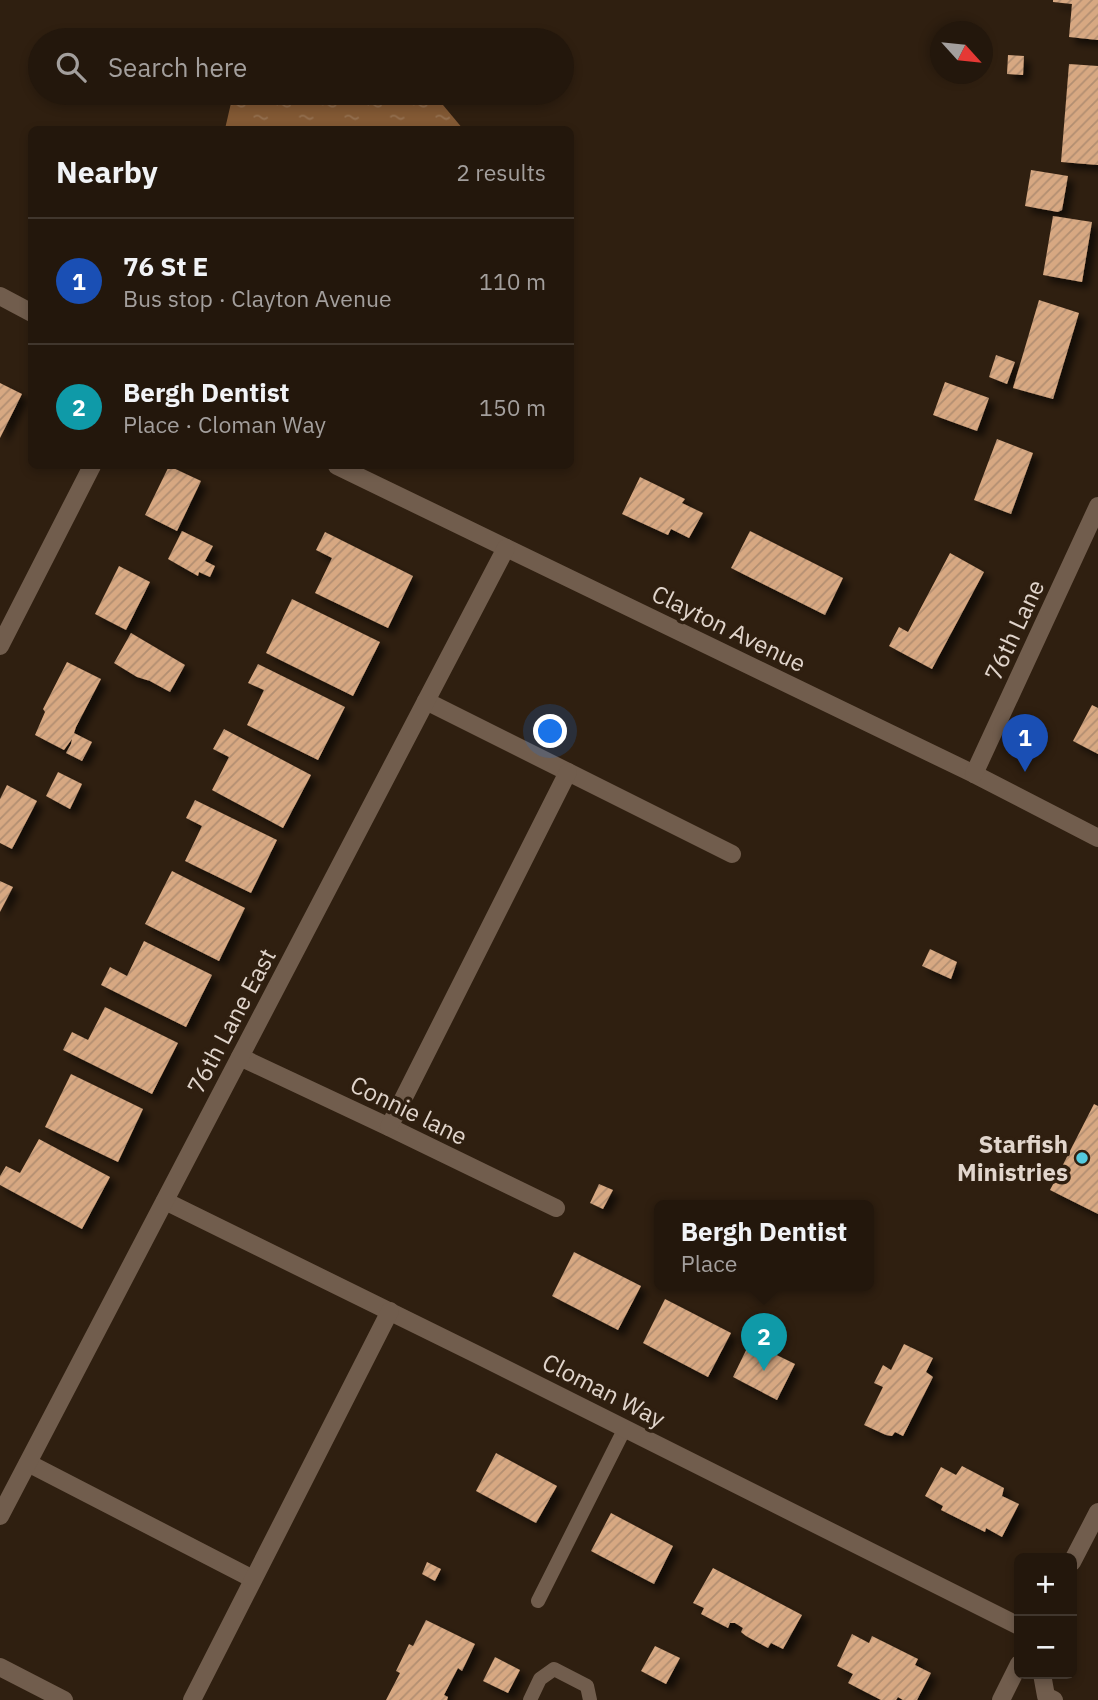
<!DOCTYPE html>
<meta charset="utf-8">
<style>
body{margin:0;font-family:"IBM Plex Sans",sans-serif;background:#2f241a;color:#f1f3f6}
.controls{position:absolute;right:21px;bottom:21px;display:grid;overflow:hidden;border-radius:10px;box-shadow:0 4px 10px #0003}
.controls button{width:63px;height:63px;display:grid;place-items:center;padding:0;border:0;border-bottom:2px solid #40362d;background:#23170c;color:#f1f3f6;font:35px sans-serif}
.compass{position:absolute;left:930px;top:21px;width:63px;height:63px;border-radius:50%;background:#23170c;box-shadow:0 4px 10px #0003;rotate:117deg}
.you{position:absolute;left:551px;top:732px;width:24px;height:24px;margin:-18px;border:5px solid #fff;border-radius:50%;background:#1a73e8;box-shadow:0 0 0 10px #1a73e833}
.badge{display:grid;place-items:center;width:46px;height:46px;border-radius:50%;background:#2563eb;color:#fff;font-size:23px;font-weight:700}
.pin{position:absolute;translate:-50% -58px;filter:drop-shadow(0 2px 4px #0008)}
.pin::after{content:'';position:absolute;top:37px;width:24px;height:21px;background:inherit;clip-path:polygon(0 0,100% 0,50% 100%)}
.popup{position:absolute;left:654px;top:1200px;width:220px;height:91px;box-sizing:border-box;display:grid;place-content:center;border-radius:10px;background:#23170c;filter:drop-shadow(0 2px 5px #0005);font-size:23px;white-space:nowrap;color:#a39f9d}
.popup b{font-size:26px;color:#f1f3f6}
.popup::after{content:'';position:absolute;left:50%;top:100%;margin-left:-14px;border:14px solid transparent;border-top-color:#23170c}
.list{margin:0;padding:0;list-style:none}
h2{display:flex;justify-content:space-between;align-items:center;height:91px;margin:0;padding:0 28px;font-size:30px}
h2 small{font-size:23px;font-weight:400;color:#a39f9d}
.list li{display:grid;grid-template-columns:46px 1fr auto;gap:21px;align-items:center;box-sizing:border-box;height:126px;padding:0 28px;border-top:2px solid #40362d}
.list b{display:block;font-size:26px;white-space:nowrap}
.list p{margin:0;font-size:23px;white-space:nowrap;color:#a39f9d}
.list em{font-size:23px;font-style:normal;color:#a39f9d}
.icon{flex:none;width:38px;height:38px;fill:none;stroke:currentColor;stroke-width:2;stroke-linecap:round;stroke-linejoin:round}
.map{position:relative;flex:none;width:1098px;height:1700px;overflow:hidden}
.search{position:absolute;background:#23170c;box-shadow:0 4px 10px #0003;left:28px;top:28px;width:546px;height:77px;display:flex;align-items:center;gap:18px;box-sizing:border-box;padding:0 24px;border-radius:38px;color:#a39f9d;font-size:26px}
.panel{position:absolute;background:#23170c;box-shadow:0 4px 10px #0003;left:28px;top:126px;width:546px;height:343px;border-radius:10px}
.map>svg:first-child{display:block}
.water{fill:url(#water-ripples)}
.building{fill:url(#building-hatch);filter:url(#shadow)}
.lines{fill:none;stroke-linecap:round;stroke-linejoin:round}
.service{stroke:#715d4d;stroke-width:14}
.minor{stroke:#715d4d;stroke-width:18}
.poi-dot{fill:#54cade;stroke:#2f1f10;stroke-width:2.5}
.labels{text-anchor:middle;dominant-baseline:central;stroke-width:7;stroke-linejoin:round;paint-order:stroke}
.street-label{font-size:24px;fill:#e1d5cc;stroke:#2f1f10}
.poi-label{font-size:24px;font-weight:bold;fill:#e1d5cc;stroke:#2f1f10;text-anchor:end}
</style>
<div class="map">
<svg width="1098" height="1700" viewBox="0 0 1098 1700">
<defs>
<pattern id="water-ripples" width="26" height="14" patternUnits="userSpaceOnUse" patternTransform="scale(1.75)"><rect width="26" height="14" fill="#835934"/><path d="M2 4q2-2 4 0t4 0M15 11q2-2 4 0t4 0" fill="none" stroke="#947050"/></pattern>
<pattern id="building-hatch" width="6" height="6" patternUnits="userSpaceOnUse" patternTransform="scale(1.75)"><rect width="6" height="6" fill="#d7a882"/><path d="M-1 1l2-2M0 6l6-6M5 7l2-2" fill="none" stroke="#b28e71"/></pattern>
<filter id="shadow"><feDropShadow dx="6" dy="6" stdDeviation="3.5" flood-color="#0009"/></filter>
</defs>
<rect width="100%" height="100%" fill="#2f1f10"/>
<!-- water -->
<polygon class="water" points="240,93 433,93 463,129 225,129 231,103"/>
<!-- building -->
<g class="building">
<polygon points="1053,0 1098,0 1098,40 1069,37 1072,4 1053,2"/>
<polygon points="1008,55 1024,56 1023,75 1007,74"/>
<polygon points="1069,64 1098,66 1098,165 1061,162"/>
<polygon points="1031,170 1068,176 1062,210 1058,212 1025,206"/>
<polygon points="1053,216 1092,222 1082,282 1043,275"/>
<polygon points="1039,300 1079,313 1053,399 1013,388"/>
<polygon points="996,355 1015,362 1007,384 989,377"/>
<polygon points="945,382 989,398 977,431 933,415"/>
<polygon points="0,383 22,394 0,438"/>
<polygon points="997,439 1033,453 1011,514 974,500"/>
<polygon points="169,466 201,481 177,531 145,515"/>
<polygon points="640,477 685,499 682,503 703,513 689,538 671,529 668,535 622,514"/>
<polygon points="182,531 213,546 205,561 215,566 210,577 199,572 198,576 168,559"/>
<polygon points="750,531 843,578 825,615 731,568"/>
<polygon points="325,532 413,576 388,628 315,593 332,558 316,550"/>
<polygon points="950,553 984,572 932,669 889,646 899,627 908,632"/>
<polygon points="119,566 150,582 126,630 95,614"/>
<polygon points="292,599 380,642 353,696 266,653"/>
<polygon points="131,633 185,665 170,692 150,681 137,677 114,663"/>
<polygon points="67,662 101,679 76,727 74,733 92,742 82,761 66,753 71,744 72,739 64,750 35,735 45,712 43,709"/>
<polygon points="258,664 345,707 318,760 247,725 264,690 248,683"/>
<polygon points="1092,705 1098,708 1098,754 1073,741"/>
<polygon points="224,729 311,775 283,828 212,790 229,757 213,749"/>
<polygon points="58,772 82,784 70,809 46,796"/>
<polygon points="7,785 37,801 12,849 0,843 0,799"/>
<polygon points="195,800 277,840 251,893 185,861 202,826 186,818"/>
<polygon points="172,871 245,908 219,961 145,924"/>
<polygon points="0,881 13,887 0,912"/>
<polygon points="144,941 212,975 186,1027 101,985 110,967 127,976"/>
<polygon points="930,949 957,962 951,979 922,966"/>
<polygon points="105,1007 178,1043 152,1094 63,1050 72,1032 88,1040"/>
<polygon points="71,1074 143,1109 118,1162 45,1127"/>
<polygon points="1094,1104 1098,1106 1098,1214 1050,1190"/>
<polygon points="39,1139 110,1177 82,1229 0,1185 0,1176 6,1166 20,1173"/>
<polygon points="599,1184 613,1190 603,1209 590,1203"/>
<polygon points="574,1252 641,1286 618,1330 552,1296"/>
<polygon points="665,1299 731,1333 708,1377 643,1343"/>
<polygon points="750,1342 795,1364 777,1400 733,1377"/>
<polygon points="904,1344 933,1358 926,1372 933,1377 903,1436 895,1432 892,1436 886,1435 864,1425 883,1387 874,1383 883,1365 891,1370"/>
<polygon points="496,1453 557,1486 536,1523 476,1491"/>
<polygon points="962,1466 1004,1488 1002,1496 1019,1504 1002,1537 986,1528 985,1532 941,1510 943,1506 925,1496 941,1467 956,1475"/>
<polygon points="611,1513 673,1546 654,1584 591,1551"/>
<polygon points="427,1562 441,1569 435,1581 422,1574"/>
<polygon points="713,1568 802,1615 783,1649 771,1643 768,1648 746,1636 741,1632 743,1628 735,1623 730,1623 728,1628 701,1614 704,1608 693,1603"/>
<polygon points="426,1620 475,1644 462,1671 458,1668 444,1695 448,1697 447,1700 386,1700 400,1673 396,1671 409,1644 413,1646"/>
<polygon points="852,1634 869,1643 872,1636 918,1659 915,1665 931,1673 917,1700 903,1700 898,1697 896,1700 881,1700 848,1683 853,1674 837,1666"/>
<polygon points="655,1646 680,1658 666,1684 641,1671"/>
<polygon points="495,1657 520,1670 508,1693 483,1681"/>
</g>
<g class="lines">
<!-- service -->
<g class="service">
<polyline points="538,1601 625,1428"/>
<polyline points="530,1700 540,1679 554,1669 587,1686 590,1700"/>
</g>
<!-- minor -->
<g class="minor">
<polyline points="0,296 32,313"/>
<polyline points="337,466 974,774 1098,838"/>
<polyline points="0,646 92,466"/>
<polyline points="426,701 732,854"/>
<polyline points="974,774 1098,506"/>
<polyline points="240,1057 389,1127 556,1208"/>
<polyline points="389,1127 568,772"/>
<polyline points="165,1201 478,1355 1019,1626"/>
<polyline points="28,1463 253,1579"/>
<polyline points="0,1516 506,548"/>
<polyline points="1072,1562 1098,1512"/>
<polyline points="0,1667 64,1700"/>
<polyline points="1042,1674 1046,1696 1054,1700"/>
<polyline points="192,1700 390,1311"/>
<polyline points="1001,1700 1019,1664"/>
</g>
</g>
<!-- markers -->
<circle class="poi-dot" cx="1082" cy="1158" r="7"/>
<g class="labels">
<!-- street labels -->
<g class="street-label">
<text transform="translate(729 628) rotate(26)">Clayton Avenue</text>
<text transform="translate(1014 630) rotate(-65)">76th Lane</text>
<text transform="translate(231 1021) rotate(-62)">76th Lane East</text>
<text transform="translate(409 1110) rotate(26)">Connie lane</text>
<text transform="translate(604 1390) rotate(27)">Cloman Way</text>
</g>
<!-- poi labels -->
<g class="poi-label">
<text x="1068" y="1144">Starfish<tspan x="1068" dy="28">Ministries</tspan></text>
</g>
</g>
</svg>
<div class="controls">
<button>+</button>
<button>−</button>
</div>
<svg class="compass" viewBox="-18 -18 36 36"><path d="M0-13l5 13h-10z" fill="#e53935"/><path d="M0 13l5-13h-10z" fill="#a39f9d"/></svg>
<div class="you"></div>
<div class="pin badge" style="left:1025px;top:772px;background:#1a4fb4">1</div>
<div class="pin badge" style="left:764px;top:1371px;background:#0f9aa8">2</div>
<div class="popup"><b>Bergh Dentist</b>Place</div>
<div class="search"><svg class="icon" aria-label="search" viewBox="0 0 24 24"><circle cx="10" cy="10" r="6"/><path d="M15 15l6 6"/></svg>Search here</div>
<section class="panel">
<h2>Nearby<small>2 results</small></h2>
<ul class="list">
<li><span class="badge" style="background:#1a4fb4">1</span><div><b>76 St E</b><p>Bus stop · Clayton Avenue</p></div><em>110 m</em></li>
<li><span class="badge" style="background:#0f9aa8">2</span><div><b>Bergh Dentist</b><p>Place · Cloman Way</p></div><em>150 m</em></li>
</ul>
</section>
</div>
